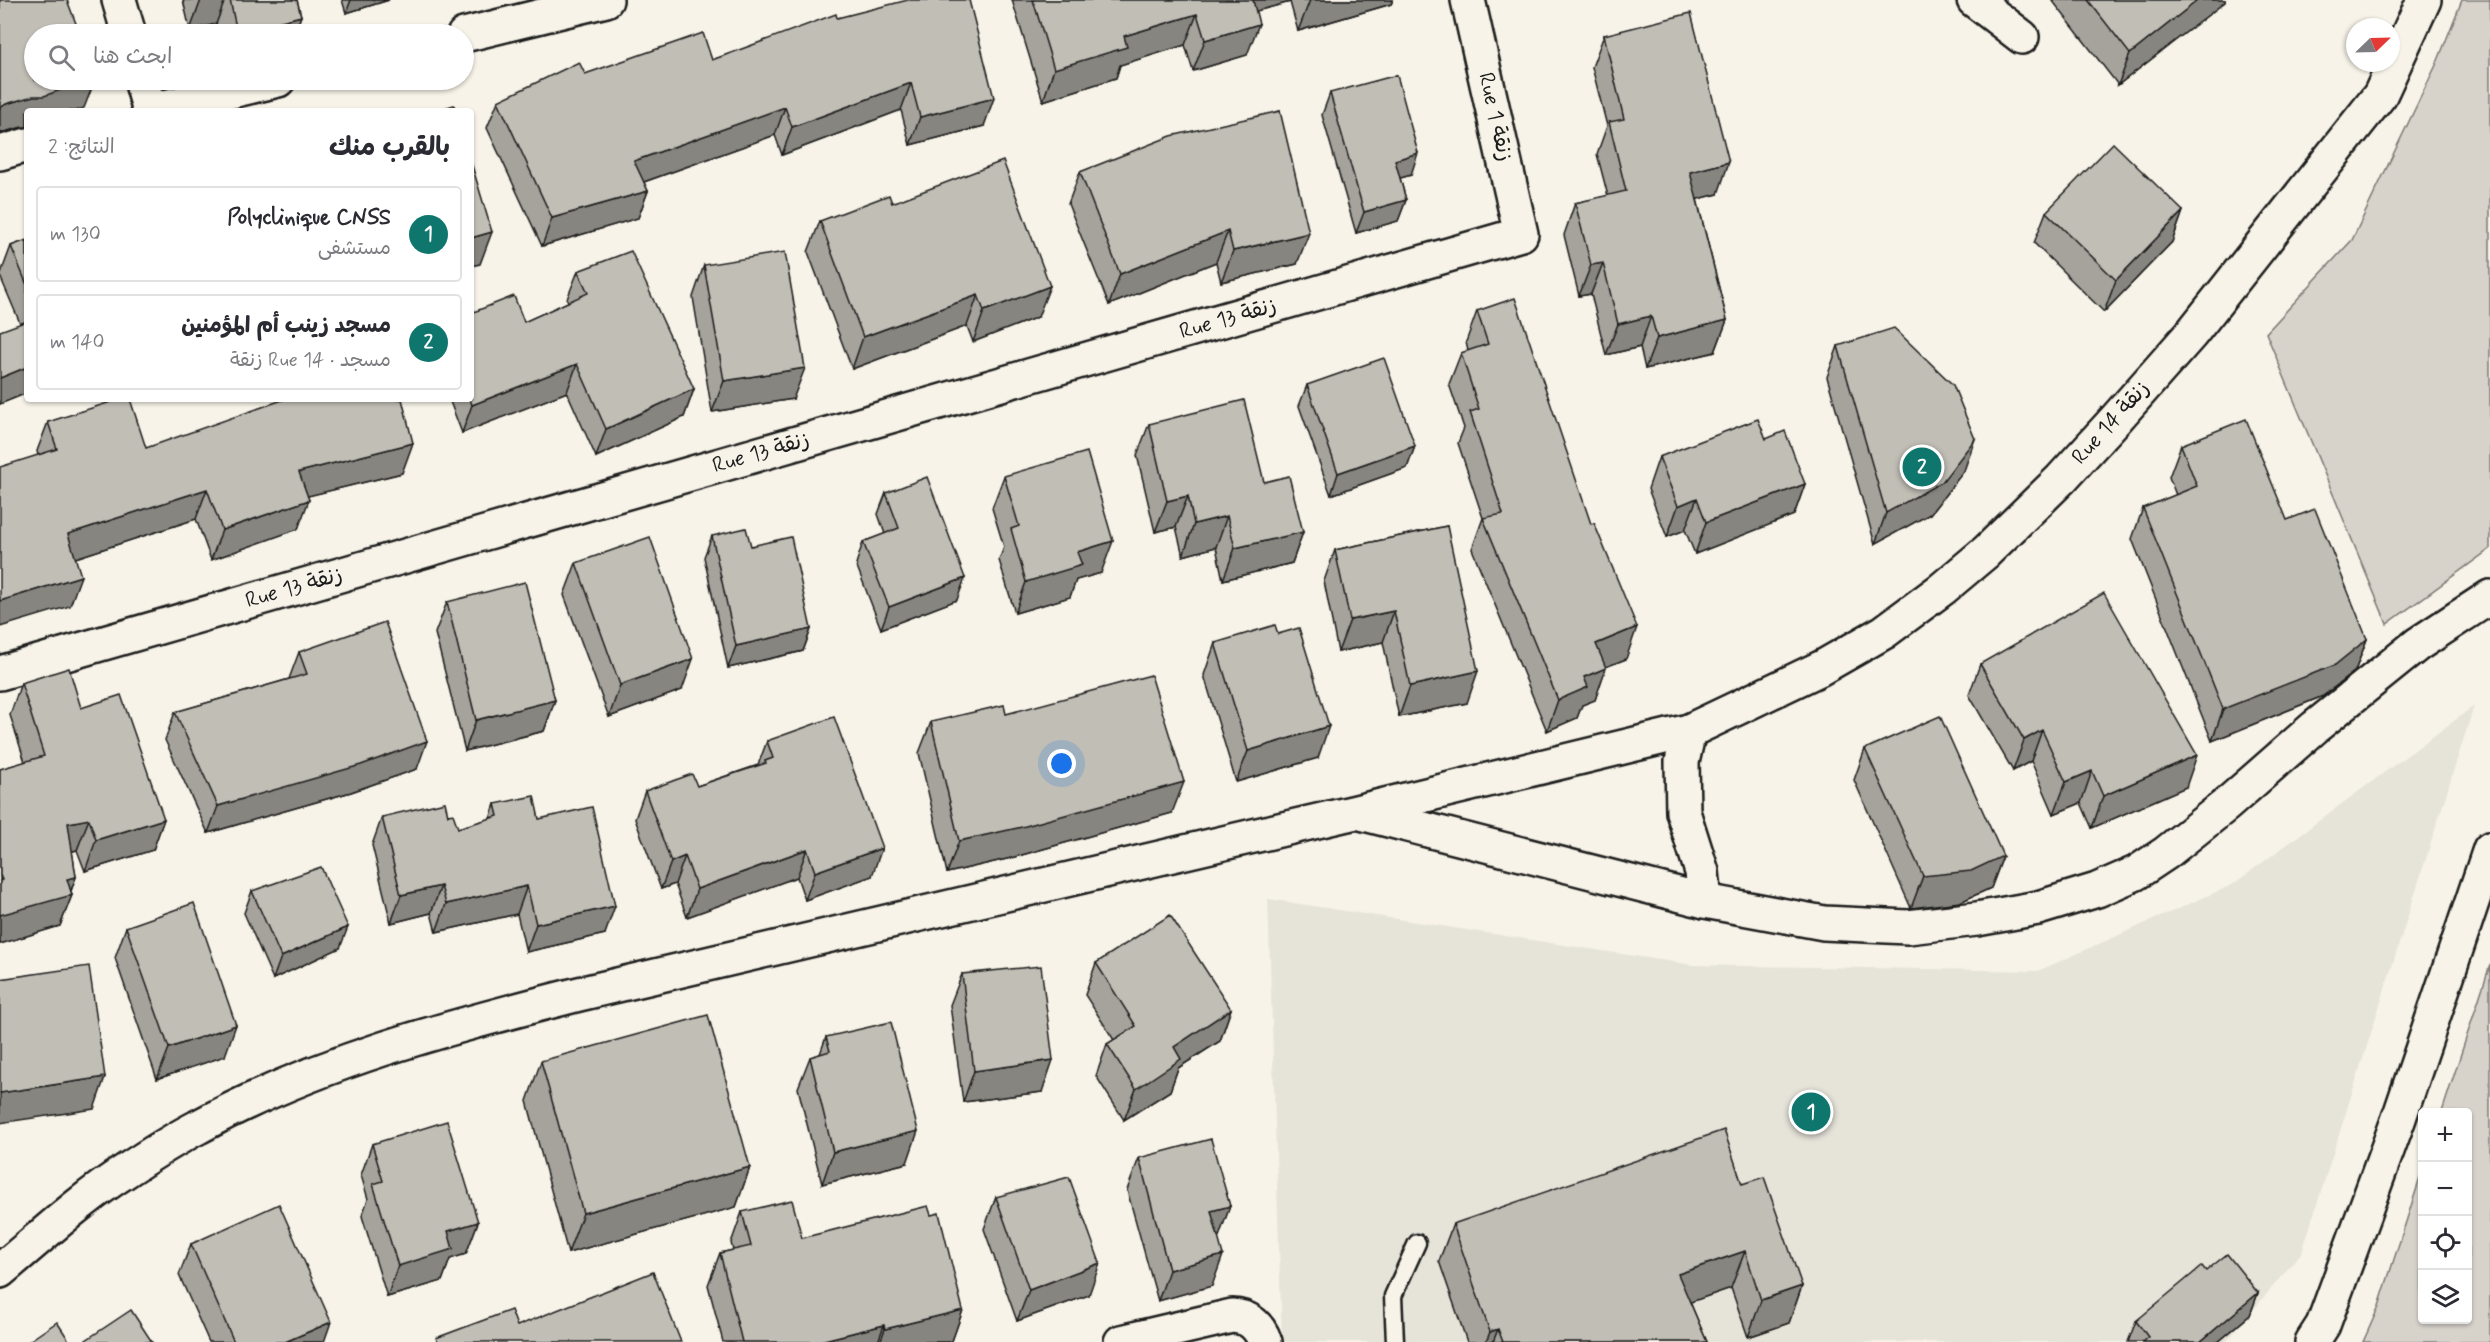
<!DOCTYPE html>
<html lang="ar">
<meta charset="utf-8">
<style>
body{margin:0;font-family:Mynerve,"Playpen Sans Arabic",sans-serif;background:#f7f7f7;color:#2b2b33;direction:rtl}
.controls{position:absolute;right:18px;bottom:18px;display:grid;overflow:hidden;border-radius:6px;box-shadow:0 2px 4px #0004}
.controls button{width:54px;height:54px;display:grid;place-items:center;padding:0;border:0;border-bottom:2px solid #e1e1e2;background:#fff;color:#2b2b33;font:30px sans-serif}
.compass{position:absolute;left:2346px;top:18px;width:54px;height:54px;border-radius:50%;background:#fff;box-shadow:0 2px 4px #0004;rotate:67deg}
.you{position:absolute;left:1062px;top:764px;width:21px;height:21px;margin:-15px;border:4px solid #fff;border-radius:50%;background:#1a73e8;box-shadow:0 0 0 9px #1a73e833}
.badge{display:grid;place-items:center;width:39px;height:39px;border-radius:50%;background:#0f766e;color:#fff;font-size:20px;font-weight:700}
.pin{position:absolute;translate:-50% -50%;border:3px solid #fff;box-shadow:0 2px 6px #0006}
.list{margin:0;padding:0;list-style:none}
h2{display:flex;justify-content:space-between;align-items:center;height:78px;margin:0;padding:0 24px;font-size:26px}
h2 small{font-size:20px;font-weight:400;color:#7c7c81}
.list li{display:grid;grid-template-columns:39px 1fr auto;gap:18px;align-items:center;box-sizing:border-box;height:96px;margin:0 12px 12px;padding:0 12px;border:2px solid #e1e1e2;border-radius:6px}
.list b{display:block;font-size:22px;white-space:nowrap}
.list p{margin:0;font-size:20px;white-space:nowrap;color:#7c7c81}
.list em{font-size:20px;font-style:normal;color:#7c7c81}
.icon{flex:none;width:33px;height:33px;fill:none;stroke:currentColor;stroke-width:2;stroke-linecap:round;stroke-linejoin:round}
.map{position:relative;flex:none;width:2490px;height:1342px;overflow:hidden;direction:ltr}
.search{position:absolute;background:#fff;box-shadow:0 2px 4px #0004;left:24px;top:24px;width:450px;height:66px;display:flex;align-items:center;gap:15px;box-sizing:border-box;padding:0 21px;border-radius:33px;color:#7c7c81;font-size:22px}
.panel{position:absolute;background:#fff;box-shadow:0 2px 4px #0004;left:24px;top:108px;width:450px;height:294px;border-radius:6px;direction:rtl}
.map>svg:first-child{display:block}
.built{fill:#e6e3d9}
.green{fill:#d7d3cb;stroke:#7a7874;stroke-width:1.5}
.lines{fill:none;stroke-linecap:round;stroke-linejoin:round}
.service-casing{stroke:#1c1c1c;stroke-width:21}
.minor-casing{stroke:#1c1c1c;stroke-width:38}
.service{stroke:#f7f3e8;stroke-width:16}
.minor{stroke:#f7f3e8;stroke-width:33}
.wall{fill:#a5a39c;stroke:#1c1c1c;stroke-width:1.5}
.shaded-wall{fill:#86857f;stroke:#1c1c1c;stroke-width:1.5}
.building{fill:#c0beb5;stroke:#1c1c1c;stroke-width:1.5}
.labels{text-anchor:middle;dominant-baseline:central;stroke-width:4.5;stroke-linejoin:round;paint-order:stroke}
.street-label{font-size:22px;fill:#1c1c1c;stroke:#f7f3e8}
</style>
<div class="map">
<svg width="2490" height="1342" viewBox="0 0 2490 1342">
<rect width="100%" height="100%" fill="#f7f3e8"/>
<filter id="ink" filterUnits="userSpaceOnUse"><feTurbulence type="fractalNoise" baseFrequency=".0167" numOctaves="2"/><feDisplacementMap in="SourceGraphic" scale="12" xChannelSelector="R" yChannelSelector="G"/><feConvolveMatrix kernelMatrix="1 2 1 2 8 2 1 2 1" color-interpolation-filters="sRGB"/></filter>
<g filter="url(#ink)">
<!-- built -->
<polygon class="built" points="2474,706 2302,1252 2226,1342 1282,1342 1268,899 1693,965 2038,971 2232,885"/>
<!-- green -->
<g class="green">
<polygon points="2462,0 2490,0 2490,549 2387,624 2266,333 2352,240 2437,63"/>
<polygon points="2490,965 2490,1342 2363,1342 2379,1306 2422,1172 2422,1320 2468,1320 2468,1112 2442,1112"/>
</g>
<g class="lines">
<defs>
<polyline id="service" points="1395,1342 1393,1296 1417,1243"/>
<g id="minor">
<polyline points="119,0 129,34"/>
<polyline points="1974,0 2022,37"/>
<polyline points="464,35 606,0"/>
<polyline points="141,80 150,111"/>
<polyline points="148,111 278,80"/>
<polyline points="0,153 27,145"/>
<polyline points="0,673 1521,234 1468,0"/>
<polyline points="1689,731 1682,762 1683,812 1702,872 1705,901"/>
<polyline points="1361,813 1705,901 1824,923 1908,927 1977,919 2038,908 2097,890 2136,873 2166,853 2226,805 2315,727 2418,644 2490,597"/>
<path d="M0,1271C40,1238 80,1200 124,1172C148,1156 173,1140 198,1127C316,1062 449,1027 579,994L1356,812L1689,731L1821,668L1884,632L1942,589L1986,552L2061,479L2115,420L2191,334L2380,95L2424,0"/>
<path d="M1121,1342L1232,1316C1249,1317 1259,1325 1265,1342"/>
<polyline points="2312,1342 2323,1325 2399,1118 2490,849"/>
</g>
</defs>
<!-- service casing -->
<use href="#service" class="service-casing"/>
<!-- minor casing -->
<use href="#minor" class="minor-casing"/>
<!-- service -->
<use href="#service" class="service"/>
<!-- minor -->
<use href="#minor" class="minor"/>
</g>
<!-- wall -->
<g class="wall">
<polygon points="183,0 297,0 301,16 294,34 219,34 216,24 190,30"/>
<polygon points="342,0 389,0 346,13"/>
<polygon points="1012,0 1393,0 1391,4 1298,31 1290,2 1256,11 1247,55 1193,71 1185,45 1120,65 1116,78 1043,101"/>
<polygon points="2052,0 2225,0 2225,2 2118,85"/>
<polygon points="837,18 984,126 910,145 901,110 782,155 775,135 644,182 648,191 638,218 542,246 487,128 498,101 585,74 712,60"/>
<polygon points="1604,35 1718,194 1697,199 1727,320 1715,352 1645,369 1640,347 1606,355 1591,294 1579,296 1564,235 1575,203 1608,196 1597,154 1607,126 1592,67"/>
<polygon points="1330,93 1411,175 1400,178 1406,200 1398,221 1356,233 1322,115"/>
<polygon points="1280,111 1297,264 1221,282 1216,262 1109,305 1068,204 1080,172"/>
<polygon points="2183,211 2172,242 2104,312 2034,243 2046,212"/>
<polygon points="820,221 1038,317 973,342 967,326 852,369 808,252"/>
<polygon points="27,240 27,393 0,404 20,323 0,276 11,246"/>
<polygon points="704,265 793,399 712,412 693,297"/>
<polygon points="578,271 694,389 684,417 596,457 567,392 462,433 449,399 471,399 524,322 568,302 567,299"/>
<polygon points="1477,311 1626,659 1605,667 1595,700 1582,705 1577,718 1547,731 1472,549 1483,518 1458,443 1464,428 1449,384 1461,353 1468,351 1466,342"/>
<polygon points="1838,346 1964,471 1930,514 1875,544 1827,377"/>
<polygon points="1307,385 1415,446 1407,468 1331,495 1299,406"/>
<polygon points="48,422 146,448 402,473 307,496 298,529 211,560 196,519 75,558 70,606 37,451"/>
<polygon points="1149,424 1264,482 1303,532 1292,563 1223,580 1216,547 1183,556 1176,527 1155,532 1137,455"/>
<polygon points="1766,439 1805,484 1794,515 1695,554 1685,530 1667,537 1648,489 1659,457"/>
<polygon points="2181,445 2287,520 2367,639 2355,671 2323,696 2212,741 2132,539 2143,508 2176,495 2169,477"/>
<polygon points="1004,476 1101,573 1076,580 1070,597 1015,613 999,560 1004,547 992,508"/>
<polygon points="886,493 957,600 881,629 856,564 863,542 885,534 878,514"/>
<polygon points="1447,526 1467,703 1399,717 1383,642 1338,652 1324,581 1335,550"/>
<polygon points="712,536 751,546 811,629 803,651 728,668 704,557"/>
<polygon points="576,563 682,690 609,717 564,595"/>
<polygon points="447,602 555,700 544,731 465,751 435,633"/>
<polygon points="1215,643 1318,758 1236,782 1204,675"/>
<polygon points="299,652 417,769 351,792 208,833 165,740 175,712 289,679"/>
<polygon points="1980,664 2186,787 2092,828 2081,803 2054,814 2031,761 2013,771 1969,695"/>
<polygon points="21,683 81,708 164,819 153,850 85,871 77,850 72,851 76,877 71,891 72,895 60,926 0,944 0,769 25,762 10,715"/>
<polygon points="1006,714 1172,813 1011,858 947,873 919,753 931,722"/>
<polygon points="767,741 872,876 805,900 797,877 687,917 675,884 661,889 635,819 645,791 697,786 758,765"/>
<polygon points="1865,749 2003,856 1991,888 1960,902 1911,908 1854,780"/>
<polygon points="495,804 539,819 605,934 526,952 517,914 436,932 431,913 391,923 372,845 382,817 448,815 458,828 490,819"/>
<polygon points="252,891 340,948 273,979 244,913"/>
<polygon points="126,927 225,1056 157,1079 115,958"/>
<polygon points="1096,963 1231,1009 1220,1041 1178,1068 1170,1091 1124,1120 1096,1076 1107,1044 1114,1040 1085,995"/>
<polygon points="962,974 1042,1092 963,1102 950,1005"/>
<polygon points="826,1037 907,1163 822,1184 798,1088 810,1057 820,1054"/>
<polygon points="541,1061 750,1167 736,1207 568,1253 527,1101"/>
<polygon points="372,1144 478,1222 466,1254 450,1259 442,1281 387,1297 362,1216 368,1199 361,1175"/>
<polygon points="1139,1158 1230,1206 1218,1237 1212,1286 1158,1301 1127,1190"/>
<polygon points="1742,1184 1802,1286 1789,1323 1748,1337 1731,1288 1690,1302 1707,1342 1467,1342 1439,1261 1453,1224"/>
<polygon points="996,1197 1089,1295 1017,1321 984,1229"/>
<polygon points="742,1212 963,1310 952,1341 949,1342 723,1342 708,1285 720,1253 733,1250 731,1243"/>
<polygon points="191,1244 324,1342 209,1342 179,1275"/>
<polygon points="2206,1271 2258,1293 2250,1315 2218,1342 2128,1342 2136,1321"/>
</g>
<!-- shaded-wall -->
<g class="shaded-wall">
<polygon points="201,0 225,0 216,24 190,30"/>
<polygon points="351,0 389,0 346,13"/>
<polygon points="1244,0 1291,0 1290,2 1238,16"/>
<polygon points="1310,0 1393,0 1391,4 1298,31"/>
<polygon points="2198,0 2225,0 2225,2 2118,85 2130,54"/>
<polygon points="1197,14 1185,45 1120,65 1116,78 1043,101 1054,69 1124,36"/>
<polygon points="301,16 294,34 236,34 237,32"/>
<polygon points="1259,24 1247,55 1193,71 1205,40"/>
<polygon points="88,80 95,80 84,108 76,111 27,111 27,127 22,127 0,133 0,108 6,104"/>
<polygon points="911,83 901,110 782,155 792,127"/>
<polygon points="994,98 984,126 910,145 920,117"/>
<polygon points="785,107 775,135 624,189 634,161"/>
<polygon points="1418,153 1411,175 1387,182 1395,160"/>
<polygon points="1729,162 1718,194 1678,204 1690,172"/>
<polygon points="648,191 638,218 542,246 552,218"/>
<polygon points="1406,200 1398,221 1356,233 1364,212"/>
<polygon points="2183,211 2172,242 2104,312 2116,280"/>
<polygon points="1228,231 1216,262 1109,305 1120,274"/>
<polygon points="492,232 480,264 471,266 471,238"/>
<polygon points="1309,233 1297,264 1221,282 1233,251"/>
<polygon points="1603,263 1591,294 1579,296 1591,265"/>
<polygon points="1050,286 1038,317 973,342 984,311"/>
<polygon points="978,295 967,326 852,369 863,337"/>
<polygon points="1651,316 1640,347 1606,355 1618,324"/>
<polygon points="1727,320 1715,352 1645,369 1657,338"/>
<polygon points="577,364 567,392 462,433 472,405"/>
<polygon points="27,367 27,393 0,404 0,378"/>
<polygon points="805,368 793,399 712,412 724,381"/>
<polygon points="694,389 684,417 596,457 606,429"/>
<polygon points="1975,439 1964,471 1930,514 1875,544 1886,513"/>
<polygon points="413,443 402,473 288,501 299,472"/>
<polygon points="1415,446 1407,468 1331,495 1338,473"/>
<polygon points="1805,484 1794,515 1695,554 1706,522"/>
<polygon points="207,489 196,519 57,564 68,534"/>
<polygon points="1188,496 1176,527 1155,532 1167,501"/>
<polygon points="1697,498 1685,530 1667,537 1678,506"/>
<polygon points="309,500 298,529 211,560 222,530"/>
<polygon points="1227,516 1216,547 1183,556 1194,524"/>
<polygon points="1303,532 1292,563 1223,580 1235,548"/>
<polygon points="1113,541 1101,573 1076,580 1070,597 1015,613 1026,582 1077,552"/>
<polygon points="81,576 70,606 0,627 0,601"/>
<polygon points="965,578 957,600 881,629 889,607"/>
<polygon points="1394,611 1383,642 1338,652 1350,620"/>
<polygon points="1637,627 1626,659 1585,675 1596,644"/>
<polygon points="811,629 803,651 728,668 736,646"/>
<polygon points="2367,639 2355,671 2323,696 2212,741 2223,709"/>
<polygon points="693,659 682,690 609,717 620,685"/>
<polygon points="1606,668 1595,700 1582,705 1577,718 1547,731 1558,700 1584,677"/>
<polygon points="1478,671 1467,703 1399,717 1410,686"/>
<polygon points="555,700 544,731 465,751 476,720"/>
<polygon points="1329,726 1318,758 1236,782 1248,751"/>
<polygon points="2042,730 2031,761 2013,771 2024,740"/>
<polygon points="427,741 417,769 351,792 208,833 218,806"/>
<polygon points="2197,755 2186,787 2092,828 2103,796"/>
<polygon points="2092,771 2081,803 2054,814 2066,782"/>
<polygon points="1184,782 1172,813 1011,858 947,873 959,841"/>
<polygon points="89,819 77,850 57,855 68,823"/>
<polygon points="164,819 153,850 85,871 96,840"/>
<polygon points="882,848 872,876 805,900 815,872"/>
<polygon points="807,849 797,877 687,917 697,889"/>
<polygon points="685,856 675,884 661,889 671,862"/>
<polygon points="2003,856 1991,888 1960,902 1911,908 1923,876"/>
<polygon points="76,877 69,896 72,895 60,926 0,944 0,915 67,879"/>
<polygon points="441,886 431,913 391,923 401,895"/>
<polygon points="527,886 517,914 436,932 446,904"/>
<polygon points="615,906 605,934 526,952 536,924"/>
<polygon points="348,927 340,948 273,979 281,957"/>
<polygon points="1231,1009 1220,1041 1178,1068 1170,1091 1124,1120 1136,1089 1174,1047"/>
<polygon points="236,1025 225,1056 157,1079 169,1048"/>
<polygon points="1053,1060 1042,1092 963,1102 974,1071"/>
<polygon points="105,1077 94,1109 0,1123 0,1093"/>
<polygon points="918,1131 907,1163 822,1184 833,1152"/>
<polygon points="750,1167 736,1207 568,1253 583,1213"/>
<polygon points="1230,1206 1219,1237 1200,1242 1211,1211"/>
<polygon points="478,1222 466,1254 450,1259 442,1281 387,1297 398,1266 448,1231"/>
<polygon points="1745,1251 1731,1288 1665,1311 1678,1274"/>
<polygon points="1223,1255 1212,1286 1158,1301 1169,1270"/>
<polygon points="1100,1263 1089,1295 1017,1321 1029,1290"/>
<polygon points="1802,1286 1789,1323 1748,1337 1761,1300"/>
<polygon points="2258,1293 2250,1315 2218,1342 2200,1342"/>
<polygon points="963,1310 952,1341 949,1342 880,1342 885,1329"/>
<polygon points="331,1322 324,1342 285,1342"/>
<polygon points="884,1325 878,1342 816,1342"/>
<polygon points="1498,1329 1493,1342 1486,1342 1490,1332"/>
</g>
<!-- building -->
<g class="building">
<polygon points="0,0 67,0 80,34 34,34 34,80 88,80 44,96 33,96 6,104 0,108"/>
<polygon points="230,0 297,0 301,16 237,32"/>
<polygon points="908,0 969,0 994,98 920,117 911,83 792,127 785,107 634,161 648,191 552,218 498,101 579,62 585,74 703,33 712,60 836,14 837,18"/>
<polygon points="1033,0 1253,0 1259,24 1205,40 1197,14 1124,36 1127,47 1054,69"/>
<polygon points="2088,0 2198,0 2130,54"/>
<polygon points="1691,13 1729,162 1690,172 1727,320 1657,338 1651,316 1618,324 1603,263 1591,265 1575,203 1626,191 1609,122 1624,119 1604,35"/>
<polygon points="1397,75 1418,153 1395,160 1406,200 1364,212 1330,93"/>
<polygon points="454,105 456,111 435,111"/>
<polygon points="1280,111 1309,233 1233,251 1228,231 1120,274 1080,172 1171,136"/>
<polygon points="2113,143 2183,211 2116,280 2046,212"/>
<polygon points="1003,161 1050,286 984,311 978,295 863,337 820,221 889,195 892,203"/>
<polygon points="471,162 492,232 471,238"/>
<polygon points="27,240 27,285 11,246"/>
<polygon points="631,251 694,389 606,429 577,364 472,405 470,399 471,399 471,313 514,296 524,322 588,293 578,271"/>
<polygon points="785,252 805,368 724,381 704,265"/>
<polygon points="1515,298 1591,524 1594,523 1637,627 1596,644 1606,668 1584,677 1588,687 1558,700 1483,518 1503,514 1470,412 1479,409 1461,353 1488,344 1477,311"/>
<polygon points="27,321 27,367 0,378 0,331"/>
<polygon points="1894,328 1953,385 1975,439 1942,482 1886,513 1838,346"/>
<polygon points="1384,358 1415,446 1338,473 1307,385"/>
<polygon points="120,399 130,399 146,448 285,399 402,399 413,443 299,472 309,500 222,530 207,489 68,534 81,576 0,601 0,467 57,449 48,422"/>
<polygon points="1244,400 1264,482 1289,476 1303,532 1235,548 1227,516 1194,524 1188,496 1167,501 1149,424"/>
<polygon points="1758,419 1766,439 1785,431 1805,484 1706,522 1697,498 1678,506 1659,457"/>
<polygon points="2246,419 2287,520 2315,509 2367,639 2335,665 2223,709 2143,508 2197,486 2181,445"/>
<polygon points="1087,452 1113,541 1077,552 1082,565 1026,582 1011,529 1019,526 1004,476"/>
<polygon points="927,477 965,578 889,607 863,542 899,528 886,493"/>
<polygon points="1447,526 1478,671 1410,686 1394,611 1350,620 1335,550"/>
<polygon points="746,528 751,546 791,537 811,629 736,646 712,536"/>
<polygon points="650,537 693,659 620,685 576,563"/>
<polygon points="525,582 555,700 476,720 447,602"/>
<polygon points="2104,593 2197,755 2103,796 2092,771 2066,782 2042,730 2024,740 1980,664"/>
<polygon points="385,622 427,741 361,765 218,806 175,712 307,674 299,652"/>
<polygon points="1275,625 1278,634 1299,628 1329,726 1248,751 1215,643"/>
<polygon points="69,668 81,708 121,695 164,819 96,840 89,819 68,823 76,877 67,879 72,895 0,915 0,881 2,880 0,875 0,769 44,756 21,683"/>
<polygon points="1151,675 1184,782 1022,827 959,841 931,722 1004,705 1006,714"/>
<polygon points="1940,716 2003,856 1971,871 1923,876 1865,749"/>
<polygon points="834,717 882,848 815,872 807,849 697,889 685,856 671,862 645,791 692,774 697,786 766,763 765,761 773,758 767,741"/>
<polygon points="534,796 539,819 592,807 615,906 536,924 527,886 446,904 441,886 401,895 382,817 445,802 448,815 453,814 458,828 498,816 495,804"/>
<polygon points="321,867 348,927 281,957 252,891"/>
<polygon points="194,903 236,1025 169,1048 126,927"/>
<polygon points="1170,915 1231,1009 1174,1047 1181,1059 1136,1089 1107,1044 1136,1026 1096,963"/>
<polygon points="89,966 105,1077 0,1093 0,979"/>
<polygon points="1041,966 1053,1060 974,1071 962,974"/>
<polygon points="708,1015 750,1167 583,1213 541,1061"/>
<polygon points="891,1022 918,1131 833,1152 810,1057 830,1051 826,1037"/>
<polygon points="447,1121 478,1222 448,1231 453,1249 398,1266 373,1184 383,1181 372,1144"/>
<polygon points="1724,1130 1742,1184 1764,1177 1802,1286 1761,1300 1745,1251 1678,1274 1707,1342 1503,1342 1498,1329 1490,1332 1453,1224"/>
<polygon points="1211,1139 1230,1206 1211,1211 1223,1255 1169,1270 1139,1158"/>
<polygon points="1069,1177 1100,1263 1029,1290 996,1197"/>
<polygon points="792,1200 802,1238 928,1206 931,1215 939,1213 963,1310 885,1329 884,1325 816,1342 742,1342 720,1253 751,1246 742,1212"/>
<polygon points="279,1204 331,1322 285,1342 234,1342 191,1244"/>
<polygon points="2227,1254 2258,1293 2200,1342 2142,1342 2148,1337 2136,1321 2202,1266 2206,1271"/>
<polygon points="653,1272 681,1342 438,1342 436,1338 511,1310 517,1326"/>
<polygon points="131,1310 152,1342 83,1342"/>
<polygon points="57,1322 70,1342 30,1342 29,1341"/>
</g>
</g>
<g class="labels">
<!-- street labels -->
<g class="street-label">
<text transform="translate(1495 117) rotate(77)">Rue 1 زنقة</text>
<text transform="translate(1228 319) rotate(-16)">Rue 13 زنقة</text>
<text transform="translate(2111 423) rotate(-48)">Rue 14 زنقة</text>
<text transform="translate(761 453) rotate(-16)">Rue 13 زنقة</text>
<text transform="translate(294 588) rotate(-16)">Rue 13 زنقة</text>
</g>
</g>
</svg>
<div class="controls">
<button>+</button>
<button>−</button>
<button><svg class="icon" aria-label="locate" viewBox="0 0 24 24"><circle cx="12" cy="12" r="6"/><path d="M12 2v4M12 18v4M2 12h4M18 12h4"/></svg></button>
<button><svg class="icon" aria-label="layers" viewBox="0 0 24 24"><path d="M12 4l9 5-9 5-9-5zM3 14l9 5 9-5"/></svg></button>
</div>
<svg class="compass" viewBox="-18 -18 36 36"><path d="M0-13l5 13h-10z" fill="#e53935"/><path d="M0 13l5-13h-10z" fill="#7c7c81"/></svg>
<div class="you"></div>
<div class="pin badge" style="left:1811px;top:1112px">1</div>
<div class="pin badge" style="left:1922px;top:467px">2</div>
<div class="search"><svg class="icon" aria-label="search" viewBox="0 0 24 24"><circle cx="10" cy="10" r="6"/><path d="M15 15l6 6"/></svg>ابحث هنا</div>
<section class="panel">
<h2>بالقرب منك<small>النتائج: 2</small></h2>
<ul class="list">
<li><span class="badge">1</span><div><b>Polyclinique CNSS</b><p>مستشفى</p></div><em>130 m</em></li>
<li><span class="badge">2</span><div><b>مسجد زينب أم المؤمنين</b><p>مسجد · Rue 14 زنقة</p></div><em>140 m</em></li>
</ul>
</section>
</div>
